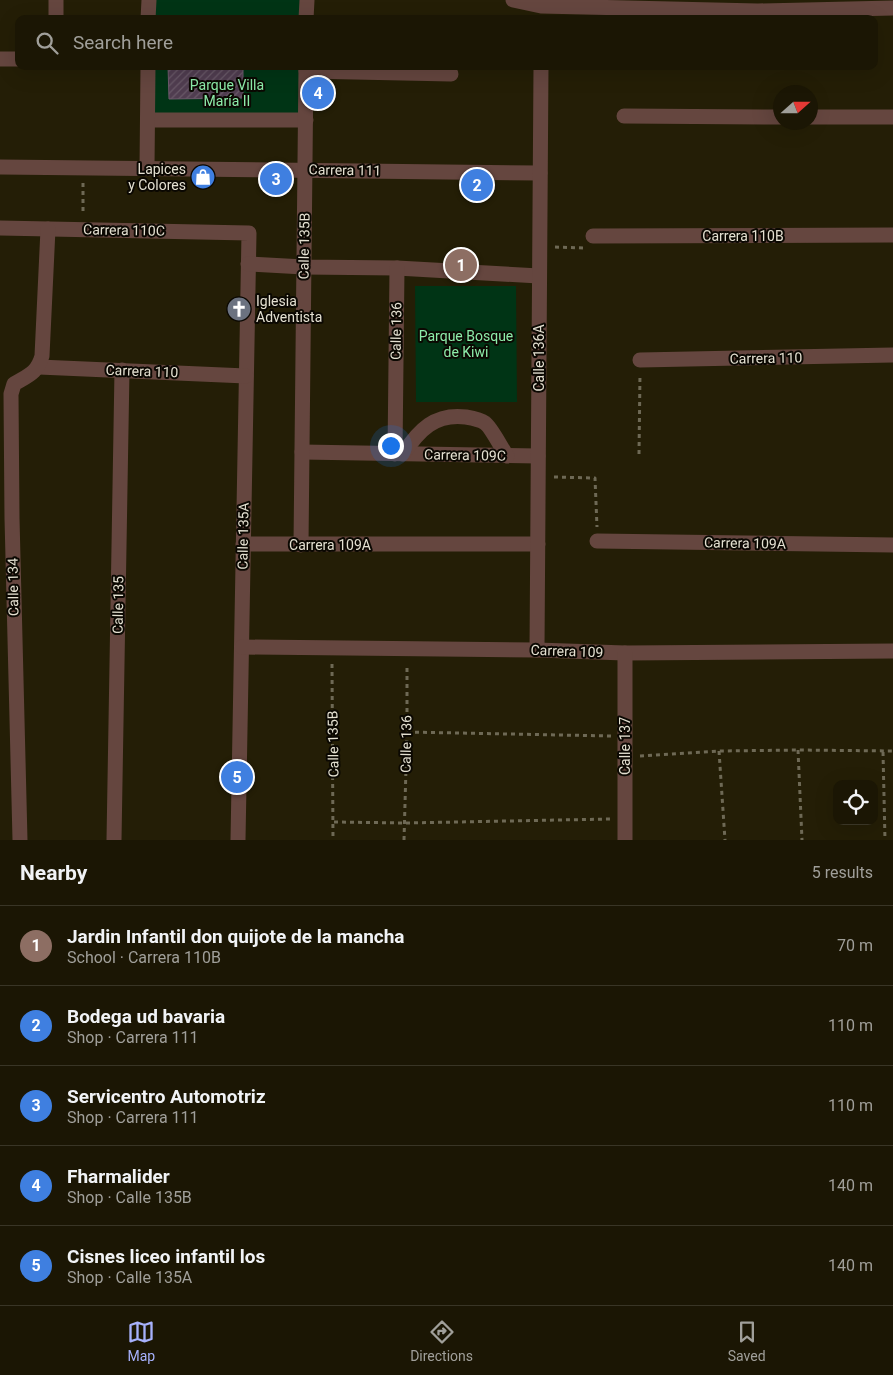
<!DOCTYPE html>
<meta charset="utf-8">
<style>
body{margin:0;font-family:Roboto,sans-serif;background:#282313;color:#f1f3f6}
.controls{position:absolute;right:15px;bottom:15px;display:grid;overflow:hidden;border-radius:10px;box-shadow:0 5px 20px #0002}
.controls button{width:45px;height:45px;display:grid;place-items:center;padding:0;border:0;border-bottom:1px solid #393526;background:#1b1604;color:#f1f3f6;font:25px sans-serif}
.compass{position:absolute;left:773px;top:85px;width:45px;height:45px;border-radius:50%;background:#1b1604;box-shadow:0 5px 20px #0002;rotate:69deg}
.you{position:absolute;left:390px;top:445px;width:18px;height:18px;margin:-12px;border:4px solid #fff;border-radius:50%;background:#1a73e8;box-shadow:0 0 0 8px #1a73e833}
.badge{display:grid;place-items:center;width:32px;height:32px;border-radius:50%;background:#a7b1fc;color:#fff;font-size:16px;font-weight:700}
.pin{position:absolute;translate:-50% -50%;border:2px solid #fff;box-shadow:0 1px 5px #0006}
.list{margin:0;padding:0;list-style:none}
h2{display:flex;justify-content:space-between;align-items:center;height:65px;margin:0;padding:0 20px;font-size:21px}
h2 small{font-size:16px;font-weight:400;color:#a09f9a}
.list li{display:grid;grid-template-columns:32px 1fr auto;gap:15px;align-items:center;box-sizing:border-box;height:80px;padding:0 20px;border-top:1px solid #393526}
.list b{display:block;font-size:19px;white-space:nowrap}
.list p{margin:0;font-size:16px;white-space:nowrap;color:#a09f9a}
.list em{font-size:16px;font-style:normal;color:#a09f9a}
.icon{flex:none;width:28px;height:28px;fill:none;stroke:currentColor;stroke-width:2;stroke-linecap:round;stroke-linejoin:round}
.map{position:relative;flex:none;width:893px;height:840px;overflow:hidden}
.search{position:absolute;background:#1b1604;box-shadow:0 5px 20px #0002;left:15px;right:15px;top:15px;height:55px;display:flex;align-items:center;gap:12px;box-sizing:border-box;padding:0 18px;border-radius:10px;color:#a09f9a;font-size:19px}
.sheet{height:465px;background:#1b1604}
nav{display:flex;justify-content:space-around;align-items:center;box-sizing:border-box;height:70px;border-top:1px solid #393526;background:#1b1604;font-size:14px;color:#a09f9a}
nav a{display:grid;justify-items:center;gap:2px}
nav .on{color:#a7b1fc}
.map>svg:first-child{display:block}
.park{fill:#003415}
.building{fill:url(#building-hatch);stroke:#6d596c}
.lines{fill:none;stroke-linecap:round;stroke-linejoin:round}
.path{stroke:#6e6955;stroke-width:3;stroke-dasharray:4 4;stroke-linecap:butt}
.minor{stroke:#65463f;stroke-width:15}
.labels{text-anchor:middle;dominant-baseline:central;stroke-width:4;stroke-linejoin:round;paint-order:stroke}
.park-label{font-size:14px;fill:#8deca9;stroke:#0b0802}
.poi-label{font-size:14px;fill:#e4e0d1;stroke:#0b0802;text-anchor:end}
.street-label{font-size:14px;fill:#e4e0d1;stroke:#0b0802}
</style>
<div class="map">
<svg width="893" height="840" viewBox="0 0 893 840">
<defs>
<pattern id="building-hatch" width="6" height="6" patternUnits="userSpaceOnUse" patternTransform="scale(1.25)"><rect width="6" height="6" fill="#503d50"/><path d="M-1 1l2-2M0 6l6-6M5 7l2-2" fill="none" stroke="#695968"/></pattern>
</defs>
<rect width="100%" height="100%" fill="#241e06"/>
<!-- park -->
<g class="park">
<rect x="149" y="0" width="157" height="19"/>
<rect x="148" y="66" width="158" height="54"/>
<polygon points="415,286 516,286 517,402 416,402"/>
</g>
<!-- building -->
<polygon class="building" points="168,66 243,66 243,98 169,99"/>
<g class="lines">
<!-- path -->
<g class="path">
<polyline points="83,183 83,214"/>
<polyline points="555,247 584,248"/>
<polyline points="639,454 640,374"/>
<polyline points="554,477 595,478 597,527"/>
<polyline points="332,664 333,840"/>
<polyline points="407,732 611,736"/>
<polyline points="798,750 802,840"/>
<polyline points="719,751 725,840"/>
<polyline points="883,752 885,840"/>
<polyline points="640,756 719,751 798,750 893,751"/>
<polyline points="334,822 405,823 611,819"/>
<polyline points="404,840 407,732 407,664"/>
</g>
<!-- minor -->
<g class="minor">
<polyline points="513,0 541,6 758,11 893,8"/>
<polyline points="56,19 56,0"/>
<polyline points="148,19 149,0"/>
<polyline points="306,19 307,0"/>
<polyline points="0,59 19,59"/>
<polyline points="306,71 451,74"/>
<polyline points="624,116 780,117"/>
<polyline points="810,117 893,117"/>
<polyline points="148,120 306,120"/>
<polyline points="0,167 540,173"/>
<polyline points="147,168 148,66"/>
<polyline points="0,228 249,233 238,840"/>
<polyline points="593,236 893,235"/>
<polyline points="248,264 304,267 397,268 539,276"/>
<polyline points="640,360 893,355"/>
<polyline points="39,367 246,376"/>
<polyline points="302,452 538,456"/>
<polyline points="395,454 397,268"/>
<path d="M403,454C419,430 435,413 466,417C472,418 481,420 485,423C491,427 502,449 507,456"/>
<polyline points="597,541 893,545"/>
<polyline points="243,544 538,544"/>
<polyline points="301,545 306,66"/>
<polyline points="242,647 537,650 625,653 893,651"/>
<polyline points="537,650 541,66"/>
<path d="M20,840L12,518L11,394L14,384C29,375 37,373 42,356L48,229"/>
<polyline points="114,840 122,370"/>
<polyline points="625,840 625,653"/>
</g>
</g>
<!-- icons -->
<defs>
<symbol id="shop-disc" viewBox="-11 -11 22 22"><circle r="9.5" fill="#3f7fe0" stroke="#0b0802"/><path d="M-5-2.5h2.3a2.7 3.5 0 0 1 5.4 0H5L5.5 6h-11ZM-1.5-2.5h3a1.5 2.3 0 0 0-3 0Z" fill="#fff"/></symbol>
<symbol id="church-disc" viewBox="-11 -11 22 22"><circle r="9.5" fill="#6b7280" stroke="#0b0802"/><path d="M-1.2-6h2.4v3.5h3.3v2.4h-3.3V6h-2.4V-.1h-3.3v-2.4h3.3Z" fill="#fff"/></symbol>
</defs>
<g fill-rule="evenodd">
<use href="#shop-disc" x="189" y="163" width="28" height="28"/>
<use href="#church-disc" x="225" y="295" width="28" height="28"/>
</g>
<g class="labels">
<!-- park labels -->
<g class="park-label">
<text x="227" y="85">Parque Villa<tspan x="227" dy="16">María II</tspan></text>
<text x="466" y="336">Parque Bosque<tspan x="466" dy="16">de Kiwi</tspan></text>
</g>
<!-- poi labels -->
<g class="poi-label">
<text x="186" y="169">Lapices<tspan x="186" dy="16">y Colores</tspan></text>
<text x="256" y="301" text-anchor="start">Iglesia<tspan x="256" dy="16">Adventista</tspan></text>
</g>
<!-- street labels -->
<g class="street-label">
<text transform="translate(345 170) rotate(1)">Carrera 111</text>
<text transform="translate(124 230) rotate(1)">Carrera 110C</text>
<text x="743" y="236">Carrera 110B</text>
<text transform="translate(304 246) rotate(-89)">Calle 135B</text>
<text transform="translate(396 331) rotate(-89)">Calle 136</text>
<text transform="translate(539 358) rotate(-90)">Calle 136A</text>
<text transform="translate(766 358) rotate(-1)">Carrera 110</text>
<text transform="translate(142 371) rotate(2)">Carrera 110</text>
<text transform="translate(465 455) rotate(1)">Carrera 109C</text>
<text transform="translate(243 536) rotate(-89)">Calle 135A</text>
<text transform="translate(745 543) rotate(1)">Carrera 109A</text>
<text x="330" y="545">Carrera 109A</text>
<text transform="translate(13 587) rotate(-91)">Calle 134</text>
<text transform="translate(118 605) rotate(-89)">Calle 135</text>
<text transform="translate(567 651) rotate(2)">Carrera 109</text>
<text transform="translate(333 744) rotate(-91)">Calle 135B</text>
<text transform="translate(406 744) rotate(-89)">Calle 136</text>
<text transform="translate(625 746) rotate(-90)">Calle 137</text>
</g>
</g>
</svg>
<div class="controls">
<button><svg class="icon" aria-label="locate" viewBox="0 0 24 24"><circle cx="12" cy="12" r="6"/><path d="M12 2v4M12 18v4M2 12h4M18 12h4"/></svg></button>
</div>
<svg class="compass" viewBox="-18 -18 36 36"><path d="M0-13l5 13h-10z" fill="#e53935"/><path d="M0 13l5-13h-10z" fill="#a09f9a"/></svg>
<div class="you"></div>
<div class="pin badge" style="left:461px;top:265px;background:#8d6e63">1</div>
<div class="pin badge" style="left:477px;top:185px;background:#3f7fe0">2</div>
<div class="pin badge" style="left:276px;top:179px;background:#3f7fe0">3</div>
<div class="pin badge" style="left:318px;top:93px;background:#3f7fe0">4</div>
<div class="pin badge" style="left:237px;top:777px;background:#3f7fe0">5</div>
<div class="search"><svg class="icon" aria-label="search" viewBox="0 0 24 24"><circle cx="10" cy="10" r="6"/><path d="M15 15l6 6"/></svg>Search here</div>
</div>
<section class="sheet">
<h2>Nearby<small>5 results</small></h2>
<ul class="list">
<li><span class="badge" style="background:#8d6e63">1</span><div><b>Jardin Infantil don quijote de la mancha</b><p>School · Carrera 110B</p></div><em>70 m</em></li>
<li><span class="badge" style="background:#3f7fe0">2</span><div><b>Bodega ud bavaria</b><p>Shop · Carrera 111</p></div><em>110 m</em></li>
<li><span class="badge" style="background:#3f7fe0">3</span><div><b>Servicentro Automotriz</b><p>Shop · Carrera 111</p></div><em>110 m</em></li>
<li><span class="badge" style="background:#3f7fe0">4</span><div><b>Fharmalider</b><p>Shop · Calle 135B</p></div><em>140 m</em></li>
<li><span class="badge" style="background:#3f7fe0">5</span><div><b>Cisnes liceo infantil los</b><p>Shop · Calle 135A</p></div><em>140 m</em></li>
</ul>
</section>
<nav>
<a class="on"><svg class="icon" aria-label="map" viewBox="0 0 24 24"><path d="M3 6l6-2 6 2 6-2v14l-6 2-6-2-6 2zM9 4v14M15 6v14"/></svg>Map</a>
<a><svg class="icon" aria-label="directions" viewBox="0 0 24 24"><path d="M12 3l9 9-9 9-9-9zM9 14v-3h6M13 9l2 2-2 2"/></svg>Directions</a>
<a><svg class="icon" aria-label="saved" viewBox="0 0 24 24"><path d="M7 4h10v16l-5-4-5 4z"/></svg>Saved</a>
</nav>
